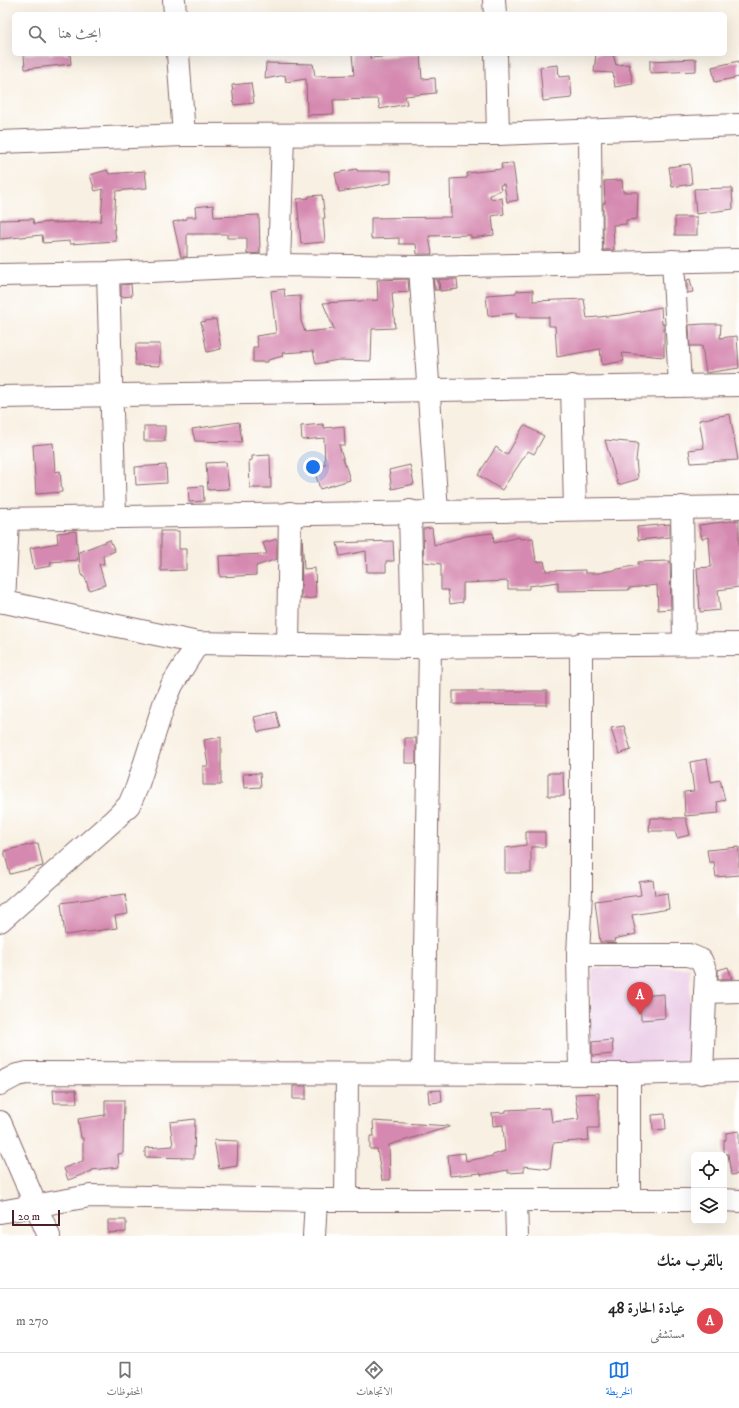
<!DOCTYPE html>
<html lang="ar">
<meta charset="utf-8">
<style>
body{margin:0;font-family:"IM FELL DW Pica",Amiri,serif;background:#f6f6f6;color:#222;direction:rtl}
.controls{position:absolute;right:12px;bottom:12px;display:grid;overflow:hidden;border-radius:6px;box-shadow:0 4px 16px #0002}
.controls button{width:36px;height:36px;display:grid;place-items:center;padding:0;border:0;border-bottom:1px solid #e0e0e0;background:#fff;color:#222;font:20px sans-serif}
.scale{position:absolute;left:12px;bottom:10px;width:48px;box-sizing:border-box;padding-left:4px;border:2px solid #4a1f2b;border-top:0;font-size:11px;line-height:14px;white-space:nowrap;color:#4a1f2b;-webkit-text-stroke:3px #fff;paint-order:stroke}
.you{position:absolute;left:313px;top:467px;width:14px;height:14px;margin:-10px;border:3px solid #fff;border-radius:50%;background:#1a73e8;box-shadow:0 0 0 6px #1a73e833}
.badge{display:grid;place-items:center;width:26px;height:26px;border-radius:50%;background:#1a73e8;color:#fff;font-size:13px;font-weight:700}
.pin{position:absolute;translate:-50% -33px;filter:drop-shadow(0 1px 2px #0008)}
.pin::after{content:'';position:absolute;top:21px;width:14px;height:12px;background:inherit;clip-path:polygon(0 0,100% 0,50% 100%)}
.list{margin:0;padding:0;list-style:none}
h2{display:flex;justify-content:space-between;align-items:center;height:52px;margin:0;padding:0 16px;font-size:17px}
h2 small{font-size:13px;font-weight:400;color:#767676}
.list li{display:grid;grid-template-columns:26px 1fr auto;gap:12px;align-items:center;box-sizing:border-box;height:64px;padding:0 16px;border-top:1px solid #e0e0e0}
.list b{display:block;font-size:15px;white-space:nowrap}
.list p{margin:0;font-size:13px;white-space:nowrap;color:#767676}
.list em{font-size:13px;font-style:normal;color:#767676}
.icon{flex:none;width:22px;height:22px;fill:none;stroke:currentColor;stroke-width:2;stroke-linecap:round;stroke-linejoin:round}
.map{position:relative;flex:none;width:739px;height:1236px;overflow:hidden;direction:ltr}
.search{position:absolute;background:#fff;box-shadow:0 4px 16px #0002;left:12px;right:12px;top:12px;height:44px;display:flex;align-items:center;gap:10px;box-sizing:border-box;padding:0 14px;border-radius:6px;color:#767676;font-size:15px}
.sheet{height:116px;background:#fff}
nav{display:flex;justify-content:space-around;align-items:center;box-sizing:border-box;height:56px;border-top:1px solid #e0e0e0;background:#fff;font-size:11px;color:#767676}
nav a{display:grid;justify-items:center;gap:2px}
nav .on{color:#1a73e8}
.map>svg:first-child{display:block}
.built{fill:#edd1e9}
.building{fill:#d689b0}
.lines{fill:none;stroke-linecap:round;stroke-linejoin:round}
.minor-casing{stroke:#87686b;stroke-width:24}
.minor{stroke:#fff;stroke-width:22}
</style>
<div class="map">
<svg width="739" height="1236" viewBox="0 0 739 1236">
<rect width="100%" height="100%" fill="#fff"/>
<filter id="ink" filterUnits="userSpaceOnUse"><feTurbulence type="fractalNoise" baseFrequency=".025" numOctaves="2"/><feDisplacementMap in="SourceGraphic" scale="8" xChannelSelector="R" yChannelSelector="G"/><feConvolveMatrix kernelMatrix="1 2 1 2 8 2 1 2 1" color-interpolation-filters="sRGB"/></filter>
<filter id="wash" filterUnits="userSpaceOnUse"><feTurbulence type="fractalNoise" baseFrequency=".012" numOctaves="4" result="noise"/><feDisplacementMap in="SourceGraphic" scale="16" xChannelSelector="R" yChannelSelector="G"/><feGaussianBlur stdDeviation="0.9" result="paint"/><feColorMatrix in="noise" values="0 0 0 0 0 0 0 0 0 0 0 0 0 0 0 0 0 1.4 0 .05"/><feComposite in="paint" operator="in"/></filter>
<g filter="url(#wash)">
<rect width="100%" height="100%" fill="#f8f0e2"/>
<!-- built -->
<polygon class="built" points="593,968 690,968 691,1063 588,1062"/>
<g id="blocks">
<!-- building -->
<g class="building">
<polygon points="24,54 70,54 71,64 25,69"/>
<polygon points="352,54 370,54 370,58 420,54 422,79 435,78 436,93 405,96 407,104 380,109 378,99 333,100 334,114 307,115 306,79 286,82 285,75 265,79 266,63 313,64 315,76 354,75"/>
<polygon points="596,54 613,54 616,65 629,64 633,84 615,87 613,73 594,72"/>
<polygon points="696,59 696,71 650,73 650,61"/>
<polygon points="739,61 739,77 715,82 712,67"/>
<polygon points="558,65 559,77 570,76 572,98 543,101 540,67"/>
<polygon points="251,83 254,103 234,105 232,85"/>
<polygon points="513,163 518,200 507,202 504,184 500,185 501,190 490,195 491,199 502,198 504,214 492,216 494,235 471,238 471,235 429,236 432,254 417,254 416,244 399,244 399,238 371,239 371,218 451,217 450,179 467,178 467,173 502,169 501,164"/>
<polygon points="690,164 692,184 672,187 669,167"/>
<polygon points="357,169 357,171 391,171 391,183 339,192 335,173"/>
<polygon points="107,170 109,174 145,171 147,188 116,191 114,223 116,241 70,244 70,241 43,243 42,235 0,239 0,220 33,219 34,224 50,222 51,223 101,221 103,189 95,191 90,175"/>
<polygon points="622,180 623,192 638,192 637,219 626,220 626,224 613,225 614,250 603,250 603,203 605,203 604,181"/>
<polygon points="732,188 733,209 696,214 694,189"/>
<polygon points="322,195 325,218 323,218 325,242 301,244 297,199 309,198 309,196"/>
<polygon points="213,205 214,217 259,215 260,253 247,254 247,238 227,238 227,234 187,234 187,257 181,257 173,222 187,219 187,217 196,217 195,207"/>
<rect x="675" y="217" width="22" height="18"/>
<polygon points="408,279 409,292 392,293 395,328 372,329 371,361 338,360 316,364 313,351 282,353 283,356 268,360 268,362 253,362 253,347 258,347 256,336 276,333 271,291 284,289 285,297 300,296 301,321 305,332 334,329 323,303 378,300 377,280"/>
<polygon points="433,279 437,279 439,290 434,290"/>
<polygon points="439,279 457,279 458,289 440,291"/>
<polygon points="690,279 693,292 687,293 687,280"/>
<polygon points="131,284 132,296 121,297 121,285"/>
<polygon points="533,290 533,301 584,299 587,318 620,315 661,307 662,324 664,324 664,357 622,353 624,361 602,365 600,349 557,357 555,326 549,326 549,317 516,317 516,313 488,316 486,295 516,293 516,291"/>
<polygon points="216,319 221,349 207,352 201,322"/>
<polygon points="704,324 721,324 720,338 737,336 739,368 706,373 702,346 690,346 689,325"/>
<polygon points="136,344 160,344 160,366 135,365"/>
<polygon points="730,414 738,460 691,463 689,450 704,448 699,420"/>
<polygon points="239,422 242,442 195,441 192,429"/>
<polygon points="323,424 324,428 344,426 345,445 339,445 350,480 320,489 314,469 325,465 324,438 302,440 301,426"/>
<polygon points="524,425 544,436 534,454 528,451 502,490 478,475 496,447 507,455"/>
<rect x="144" y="426" width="21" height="15"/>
<polygon points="605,440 638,443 636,460 638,479 618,485"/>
<polygon points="53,443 55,472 60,471 62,492 36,494 33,445"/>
<polygon points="270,455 271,488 250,488 249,461 252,460 252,456"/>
<polygon points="226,462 229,489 208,490 206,463"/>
<polygon points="166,465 167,483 136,485 135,467"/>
<polygon points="410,465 414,484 392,489 389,470"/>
<polygon points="203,486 204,501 189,502 188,487"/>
<polygon points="739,520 739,587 718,590 720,610 700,612 697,568 711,567 709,537 702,539 699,525"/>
<polygon points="670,524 670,537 638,540 637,527"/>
<polygon points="432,528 434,545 466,536 493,533 494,543 519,537 520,539 533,538 536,562 544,561 546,571 585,570 585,573 599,573 638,565 638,562 670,561 671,609 658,610 657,585 629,588 629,590 558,591 558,582 529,586 529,589 508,589 508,581 463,583 463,602 450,604 448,590 441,590 441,564 424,562 423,529"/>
<polygon points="76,531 78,560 50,562 51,566 34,569 30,548 58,543 57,533"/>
<polygon points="161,531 179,531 179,549 186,549 186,570 161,571"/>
<polygon points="302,536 304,569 315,568 316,598 301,599"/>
<polygon points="277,539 277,559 256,566 256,575 220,577 219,556 267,554 263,543"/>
<polygon points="110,540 115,551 103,556 104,564 99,564 105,585 89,590 85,577 83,577 80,569 79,552"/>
<polygon points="393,541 394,561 386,561 386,572 367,572 366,551 340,556 337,543"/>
<polygon points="453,691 547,691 547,705 453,704"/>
<polygon points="276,712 280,728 258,732 254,717"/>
<polygon points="624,726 631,750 619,754 611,728"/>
<polygon points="221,737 221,785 203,785 203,766 208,766 204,740"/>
<rect x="405" y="738" width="11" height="25"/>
<polygon points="707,759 711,782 720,780 725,800 717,802 719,813 685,816 684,792 694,791 690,762"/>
<polygon points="260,773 261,787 244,788 243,774"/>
<polygon points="548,773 563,773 564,796 548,796"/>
<polygon points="650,818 686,818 690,835 677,838 675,831 649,831"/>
<polygon points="526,832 545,832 545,847 531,847 531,873 505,873 505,848 526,845"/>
<polygon points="38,843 43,866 10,874 4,851"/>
<polygon points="739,847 739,875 716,877 714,862 709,862 707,850"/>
<polygon points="653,880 655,895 667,893 669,909 632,915 636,934 614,939 615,942 600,942 595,901 641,895 639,882"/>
<polygon points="125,894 128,914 115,916 117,928 65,935 61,903"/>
<polygon points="728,967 732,979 718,979 718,970"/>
<polygon points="664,994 665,1018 641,1020 640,996"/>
<polygon points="612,1040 613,1054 592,1056 592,1042"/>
<rect x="293" y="1086" width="13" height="13"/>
<polygon points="53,1090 76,1090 77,1103 54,1103"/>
<polygon points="441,1090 442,1102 429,1103 428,1091"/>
<polygon points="599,1093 599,1128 588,1128 589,1140 553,1143 550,1169 524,1166 524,1172 508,1173 508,1170 481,1175 481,1173 450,1176 448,1155 465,1153 466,1161 493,1156 493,1155 505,1151 503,1125 493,1126 492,1113 506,1112 506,1110 550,1108 552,1122 579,1119 575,1094"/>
<polygon points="105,1100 124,1100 123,1153 118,1154 119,1167 92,1170 92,1171 68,1180 64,1168 83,1161 83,1138 81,1138 78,1119 105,1115"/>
<polygon points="665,1114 666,1129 653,1130 652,1115"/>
<polygon points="195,1119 194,1158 145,1157 145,1148 173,1146 170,1122"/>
<polygon points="373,1121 449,1126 449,1127 389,1145 390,1180 382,1180 377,1149 370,1149 370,1136 374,1136"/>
<polygon points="739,1131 739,1174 731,1175 728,1154 724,1154 724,1140 726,1140 726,1133"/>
<polygon points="214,1140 238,1141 237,1166 219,1169"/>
<polygon points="108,1220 126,1220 126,1232 108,1233"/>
</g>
</g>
</g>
<g filter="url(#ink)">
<use href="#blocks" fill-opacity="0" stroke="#87686b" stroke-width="1"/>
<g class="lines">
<defs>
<g id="minor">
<polyline points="174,0 175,14"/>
<polyline points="494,0 495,14"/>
<polyline points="178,54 184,135"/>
<polyline points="496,54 498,134"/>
<polyline points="590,132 591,263"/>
<polyline points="0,142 184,135 498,134 739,125"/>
<polyline points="673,261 680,385"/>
<polyline points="279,265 283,135"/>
<polyline points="420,267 437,511"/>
<polyline points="108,273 115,516"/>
<polyline points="0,275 108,273 279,265 420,267 739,260"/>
<polyline points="572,386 575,509"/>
<polyline points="0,397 739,385"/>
<polyline points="682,507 684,644"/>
<polyline points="410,511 413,647"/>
<polyline points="0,519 739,507"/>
<polyline points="0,601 198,643 413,647 739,644"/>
<polyline points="4,602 8,519"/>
<polyline points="288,645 290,513"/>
<polyline points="0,921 114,820 129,805 137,787 164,704 172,685 198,643"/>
<polyline points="578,955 689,955 701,960 706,972 702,1073"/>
<polyline points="705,992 739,991"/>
<polyline points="423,1073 430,646"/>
<polyline points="580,1073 578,955 581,892 581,644"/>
<polyline points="0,1084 17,1075 27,1073 629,1074 739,1071"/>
<polyline points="0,1122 49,1236"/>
<polyline points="346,1199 347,1074"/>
<polyline points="629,1199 629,1074"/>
<polyline points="724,1200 739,1201"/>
<polyline points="516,1201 517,1236"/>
<polyline points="0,1212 90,1196 316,1200 694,1200"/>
<polyline points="314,1236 316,1200"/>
</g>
</defs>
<!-- minor casing -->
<use href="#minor" class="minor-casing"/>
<!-- minor -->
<use href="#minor" class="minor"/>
</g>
</g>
</svg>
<div class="controls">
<button><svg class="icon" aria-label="locate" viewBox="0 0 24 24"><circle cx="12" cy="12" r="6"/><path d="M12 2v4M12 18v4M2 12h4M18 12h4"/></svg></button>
<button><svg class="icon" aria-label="layers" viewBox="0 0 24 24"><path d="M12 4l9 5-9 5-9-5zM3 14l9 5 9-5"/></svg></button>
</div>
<div class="scale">20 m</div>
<div class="you"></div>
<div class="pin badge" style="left:640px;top:1015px;background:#e0444e">A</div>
<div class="search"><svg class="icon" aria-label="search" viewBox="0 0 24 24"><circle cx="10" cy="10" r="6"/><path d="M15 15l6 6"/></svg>ابحث هنا</div>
</div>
<section class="sheet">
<h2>بالقرب منك<small></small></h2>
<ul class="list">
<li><span class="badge" style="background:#e0444e">A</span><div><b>عيادة الحارة 48</b><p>مستشفى</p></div><em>270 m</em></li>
</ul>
</section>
<nav>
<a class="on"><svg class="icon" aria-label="map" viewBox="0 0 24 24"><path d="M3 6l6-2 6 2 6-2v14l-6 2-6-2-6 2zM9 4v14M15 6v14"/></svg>الخريطة</a>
<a><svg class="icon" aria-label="directions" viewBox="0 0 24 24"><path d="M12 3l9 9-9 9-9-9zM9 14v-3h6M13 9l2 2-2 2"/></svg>الاتجاهات</a>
<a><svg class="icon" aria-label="saved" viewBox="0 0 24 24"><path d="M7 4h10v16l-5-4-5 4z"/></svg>المحفوظات</a>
</nav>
